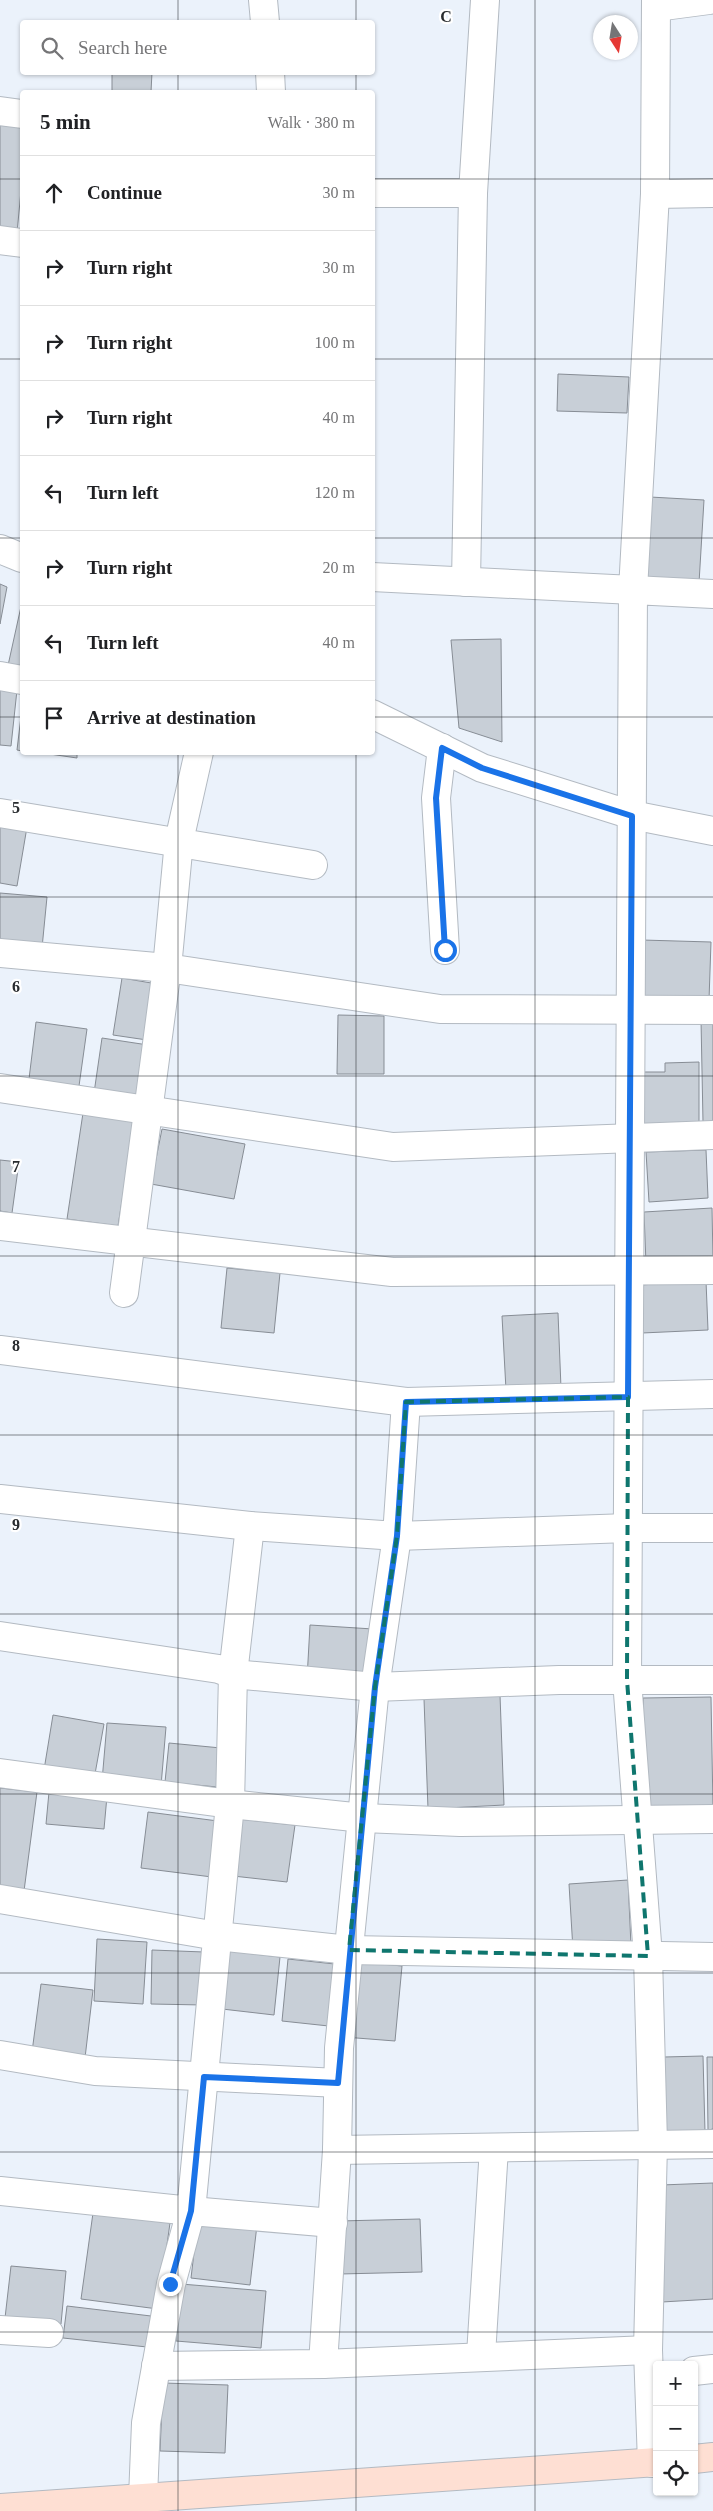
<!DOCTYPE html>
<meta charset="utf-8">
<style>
body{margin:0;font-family:Georgia,serif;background:#f6f6f6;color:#202124}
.controls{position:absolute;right:15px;bottom:15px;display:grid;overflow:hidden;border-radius:5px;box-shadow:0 1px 4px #0004}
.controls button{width:45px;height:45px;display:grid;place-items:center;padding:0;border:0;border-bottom:1px solid #e0e0e0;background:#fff;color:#202124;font:25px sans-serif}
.compass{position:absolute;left:593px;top:15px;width:45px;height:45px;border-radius:50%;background:#fff;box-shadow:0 1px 4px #0004;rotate:168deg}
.stop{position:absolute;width:15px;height:15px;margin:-11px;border:4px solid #1a73e8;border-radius:50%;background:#fff}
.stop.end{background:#1a73e8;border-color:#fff;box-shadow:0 1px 5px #0008}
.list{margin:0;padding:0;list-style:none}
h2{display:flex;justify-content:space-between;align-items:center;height:65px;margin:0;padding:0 20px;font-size:21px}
h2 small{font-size:16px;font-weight:400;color:#757577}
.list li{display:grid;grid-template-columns:32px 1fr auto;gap:15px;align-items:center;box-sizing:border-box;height:75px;padding:0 20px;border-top:1px solid #e0e0e0}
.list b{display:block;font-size:19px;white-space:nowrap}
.list em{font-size:16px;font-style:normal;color:#757577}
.icon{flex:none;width:28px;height:28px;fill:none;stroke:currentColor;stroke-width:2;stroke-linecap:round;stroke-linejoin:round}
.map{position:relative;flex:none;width:713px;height:2511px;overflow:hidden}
.search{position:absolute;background:#fff;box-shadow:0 1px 4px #0004;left:20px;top:20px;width:355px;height:55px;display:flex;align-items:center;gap:12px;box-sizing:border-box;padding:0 18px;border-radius:5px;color:#757577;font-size:19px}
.panel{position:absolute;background:#fff;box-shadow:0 1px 4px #0004;left:20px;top:90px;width:355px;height:665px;border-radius:5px}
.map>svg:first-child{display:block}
.building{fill:#c8cfd7;stroke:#878d95}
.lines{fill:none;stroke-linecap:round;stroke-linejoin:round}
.minor-casing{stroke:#b3bac2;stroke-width:30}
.secondary-casing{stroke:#b3bac2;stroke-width:30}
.minor{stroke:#fff;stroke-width:28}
.secondary{stroke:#fedfd3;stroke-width:28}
.route{stroke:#1a73e8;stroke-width:6}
.marked{fill:none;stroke:#0f766e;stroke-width:4;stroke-dasharray:10 6;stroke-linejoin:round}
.grid{fill:none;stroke:#292c2f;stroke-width:1;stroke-opacity:0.55}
.grid-label{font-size:16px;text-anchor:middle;font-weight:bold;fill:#292c2f;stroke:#fff;stroke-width:4.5;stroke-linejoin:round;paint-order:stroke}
</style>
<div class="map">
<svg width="713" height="2511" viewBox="0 0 713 2511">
<rect width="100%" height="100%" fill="#ebf2fb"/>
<!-- building -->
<g class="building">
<polygon points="112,72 152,72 151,92 112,92"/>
<polygon points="0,118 22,120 22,180 17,233 0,231"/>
<polygon points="558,374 629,377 627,413 557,411"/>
<polygon points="650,497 704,500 699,583 645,580"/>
<polygon points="0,584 7,587 0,624"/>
<polygon points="22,602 22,673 7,670"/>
<polygon points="501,639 502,742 459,728 451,640"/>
<polygon points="0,688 17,690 11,746 0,745"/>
<polygon points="22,708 22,751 17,750"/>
<polygon points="36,752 77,752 77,758"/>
<polygon points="0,823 27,827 17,886 0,883"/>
<polygon points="0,893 47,897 42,948 0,944"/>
<polygon points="642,940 711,942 709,1000 640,998"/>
<polygon points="122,978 157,984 147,1040 113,1035"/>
<polygon points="338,1015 384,1016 384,1074 337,1074"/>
<polygon points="701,1020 713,1020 713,1122 703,1122"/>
<polygon points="36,1022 87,1029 78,1093 28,1087"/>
<polygon points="102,1038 148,1045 140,1099 94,1093"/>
<polygon points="699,1062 699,1126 639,1126 639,1072 665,1072 665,1063"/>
<polygon points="83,1113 135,1120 118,1226 67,1219"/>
<polygon points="162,1129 245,1144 234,1199 151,1184"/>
<polygon points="706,1150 708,1198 649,1202 646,1152"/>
<polygon points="0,1160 19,1162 12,1213 0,1211"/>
<polygon points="712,1208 713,1260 646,1264 644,1212"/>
<polygon points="227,1268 280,1273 274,1333 221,1328"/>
<polygon points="706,1281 708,1330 642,1333 640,1285"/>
<polygon points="558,1313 561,1388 506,1390 502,1316"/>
<polygon points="310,1625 373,1629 369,1682 307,1679"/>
<polygon points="500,1695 504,1805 428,1809 424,1699"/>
<polygon points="711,1697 713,1808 646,1810 643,1698"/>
<polygon points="53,1715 104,1724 93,1785 43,1776"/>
<polygon points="107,1723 166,1727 161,1786 102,1781"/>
<polygon points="169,1743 221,1748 217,1787 165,1782"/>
<polygon points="0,1788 37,1792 24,1891 0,1887"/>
<polygon points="49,1792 107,1796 104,1829 46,1824"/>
<polygon points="148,1812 218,1821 212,1877 141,1868"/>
<polygon points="239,1819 295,1825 287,1882 233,1876"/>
<polygon points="628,1880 631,1946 573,1950 569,1884"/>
<polygon points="97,1939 147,1942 143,2004 94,2001"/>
<polygon points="152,1950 204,1952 203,2005 151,2004"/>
<polygon points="229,1951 280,1957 274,2015 222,2009"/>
<polygon points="288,1959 344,1965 338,2027 282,2021"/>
<polygon points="351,1961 402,1966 395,2041 344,2037"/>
<polygon points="41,1984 93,1990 85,2058 32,2052"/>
<polygon points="703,2056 705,2132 666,2133 664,2057"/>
<polygon points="707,2057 713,2057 713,2129 708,2130"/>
<polygon points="713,2183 713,2299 662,2302 661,2185"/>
<polygon points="93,2213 170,2223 158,2309 81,2299"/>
<polygon points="198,2219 257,2225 250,2285 191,2278"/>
<polygon points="420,2219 422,2272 340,2274 339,2221"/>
<polygon points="11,2266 66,2271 61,2324 5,2318"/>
<polygon points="181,2284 266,2291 261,2348 176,2341"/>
<polygon points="67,2306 151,2316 147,2347 63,2338"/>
<polygon points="163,2383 228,2385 225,2453 160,2451"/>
</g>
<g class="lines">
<defs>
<g id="minor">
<polyline points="263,0 265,22"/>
<polyline points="656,0 655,194 713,193"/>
<polyline points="656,7 709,0"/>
<polyline points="270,72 271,92"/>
<polyline points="0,111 22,114"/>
<polyline points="372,193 473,193"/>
<polyline points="0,240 22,243"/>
<polyline points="0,549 22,558"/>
<polyline points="372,577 633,590 655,194"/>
<polyline points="466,582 473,193 485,0"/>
<polyline points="0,676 22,680"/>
<polyline points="372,714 482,768 632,815 713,831"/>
<polyline points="442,748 436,798 445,950"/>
<polyline points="0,813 313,865"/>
<polyline points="0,953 167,968 440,1009 713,1010"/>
<polyline points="0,1088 393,1147 713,1135"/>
<polyline points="0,1226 392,1272 713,1270"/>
<polyline points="124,1293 167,968 179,841 199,752"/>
<polyline points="0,1350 406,1402 713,1394"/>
<polyline points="0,1499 250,1526 397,1536 628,1528 713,1528"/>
<polyline points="0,1636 219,1669 233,1674 375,1687 559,1680 713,1680"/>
<polyline points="0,1773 230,1804 363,1818 460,1822 713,1819"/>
<polyline points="0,1899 217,1936 349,1950 713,1957"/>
<polyline points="0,2055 95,2071 338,2083"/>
<polyline points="337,2150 713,2144"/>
<polyline points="0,2191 191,2211 230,1804 233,1674 250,1526"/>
<polyline points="0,2330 49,2333"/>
<polyline points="481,2355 494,2148"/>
<polyline points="323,2364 337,2150 339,2048 375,1687 397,1536 406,1402"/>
<polyline points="156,2366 323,2364 648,2350"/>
<polyline points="694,2371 713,2369"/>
<polyline points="652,2463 648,2350 653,2144 648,1956 627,1680 633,590 713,594"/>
<polyline points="143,2498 146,2423 171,2284 191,2211 333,2223"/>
</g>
<g id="secondary">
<polyline points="694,2459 713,2457"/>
<polyline points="0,2508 657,2462"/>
</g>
</defs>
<!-- minor casing -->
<use href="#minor" class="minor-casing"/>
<!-- secondary casing -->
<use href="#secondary" class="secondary-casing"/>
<!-- minor -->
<use href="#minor" class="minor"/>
<!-- secondary -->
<use href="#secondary" class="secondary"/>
</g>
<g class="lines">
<!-- route -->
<polyline class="route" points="170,2284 191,2211 204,2077 338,2083 375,1687 397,1536 406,1402 628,1397 632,816 482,768 442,748 436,798 445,950"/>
</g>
<!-- marked area -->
<path class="marked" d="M628,1397L627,1680L648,1956L349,1950L375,1687L397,1536L406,1402Z"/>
<!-- grid -->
<path class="grid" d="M178,0V22M356,0V22M535,0V2511M178,72V92M356,72V92M0,179H22M372,179H713M0,359H22M372,359H713M0,538H22M372,538H713M0,717H22M372,717H713M178,752V2511M356,752V2511M0,897H713M0,1076H713M0,1256H713M0,1435H713M0,1614H713M0,1794H713M0,1973H713M0,2152H713M0,2332H713"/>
<g class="grid-label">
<text x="446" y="22">C</text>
<text x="16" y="813">5</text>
<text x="16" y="992">6</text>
<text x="16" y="1172">7</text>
<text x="16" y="1351">8</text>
<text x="16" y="1530">9</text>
</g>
</svg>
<div class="controls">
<button>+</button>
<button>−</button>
<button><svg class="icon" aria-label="locate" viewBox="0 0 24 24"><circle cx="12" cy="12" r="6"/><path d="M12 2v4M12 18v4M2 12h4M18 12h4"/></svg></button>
</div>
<svg class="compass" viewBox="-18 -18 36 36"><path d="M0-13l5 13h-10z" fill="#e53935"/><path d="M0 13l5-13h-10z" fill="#757577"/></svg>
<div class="stop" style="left:445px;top:950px"></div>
<div class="stop end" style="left:170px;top:2284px"></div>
<div class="search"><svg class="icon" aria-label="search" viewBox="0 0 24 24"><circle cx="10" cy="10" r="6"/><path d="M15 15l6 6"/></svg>Search here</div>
<section class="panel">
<h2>5 min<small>Walk · 380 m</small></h2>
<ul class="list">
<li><svg class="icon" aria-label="ahead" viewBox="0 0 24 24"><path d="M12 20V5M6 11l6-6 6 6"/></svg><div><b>Continue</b></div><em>30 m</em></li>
<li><svg class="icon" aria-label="right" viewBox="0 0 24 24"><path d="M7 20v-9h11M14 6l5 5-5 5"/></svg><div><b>Turn right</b></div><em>30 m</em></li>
<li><svg class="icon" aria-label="right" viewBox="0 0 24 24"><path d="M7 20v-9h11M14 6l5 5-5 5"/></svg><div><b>Turn right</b></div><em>100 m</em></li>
<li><svg class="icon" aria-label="right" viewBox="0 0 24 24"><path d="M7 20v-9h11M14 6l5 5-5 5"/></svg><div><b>Turn right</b></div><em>40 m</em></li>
<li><svg class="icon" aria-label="left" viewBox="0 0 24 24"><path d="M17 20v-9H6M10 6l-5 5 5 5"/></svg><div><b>Turn left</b></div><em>120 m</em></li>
<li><svg class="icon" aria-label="right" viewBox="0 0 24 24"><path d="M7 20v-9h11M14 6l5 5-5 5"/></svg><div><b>Turn right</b></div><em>20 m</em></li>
<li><svg class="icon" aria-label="left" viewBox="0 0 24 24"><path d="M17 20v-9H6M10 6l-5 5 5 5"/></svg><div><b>Turn left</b></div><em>40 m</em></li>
<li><svg class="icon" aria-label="arrive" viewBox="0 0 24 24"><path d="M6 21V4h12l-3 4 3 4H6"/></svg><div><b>Arrive at destination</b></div></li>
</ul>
</section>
</div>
